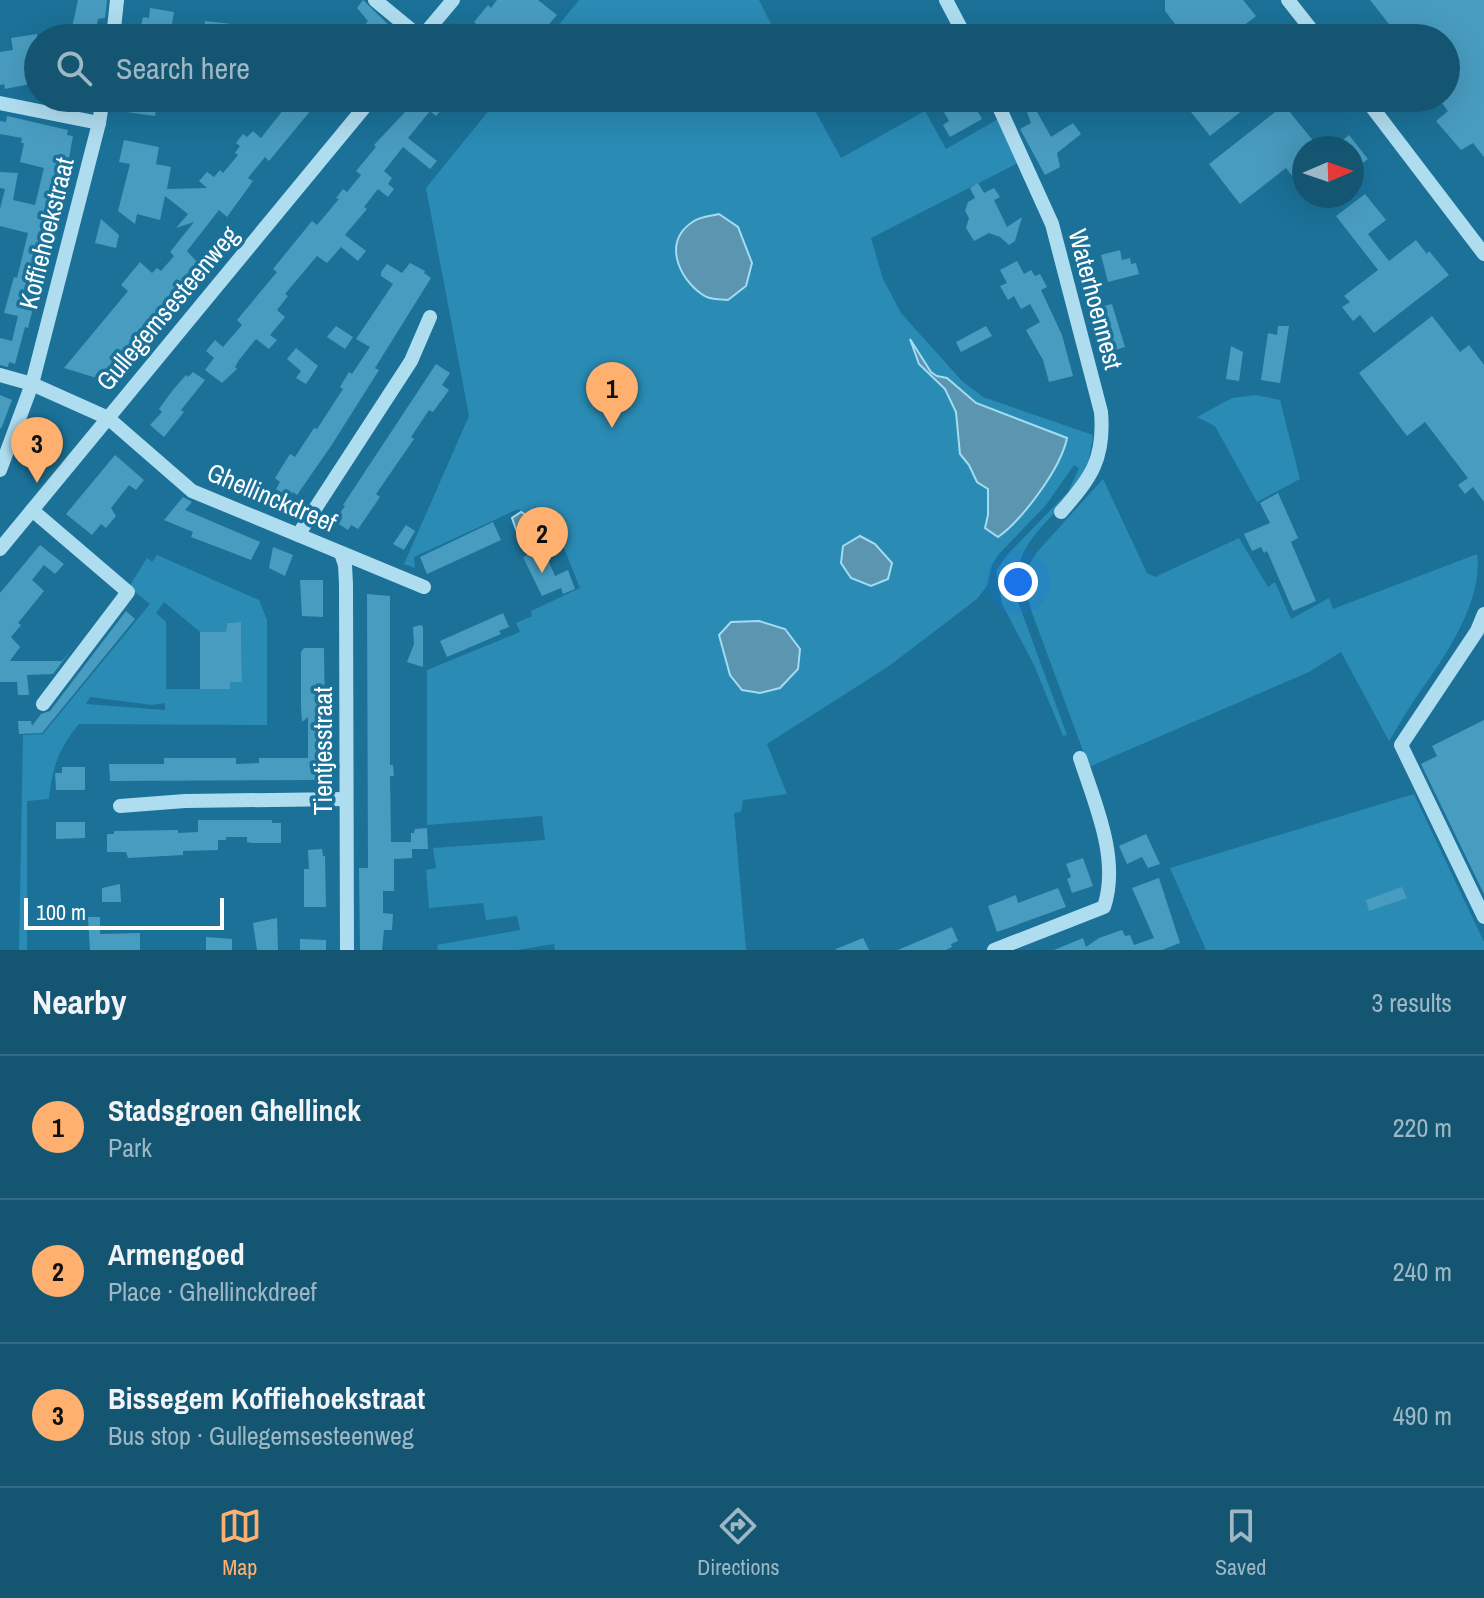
<!DOCTYPE html>
<meta charset="utf-8">
<style>
body{margin:0;font-family:"Archivo Narrow",sans-serif;background:#215e7a;color:#f1f3f6}
.compass{position:absolute;left:1292px;top:136px;width:72px;height:72px;border-radius:50%;background:#145572;box-shadow:0 8px 32px #0002;rotate:88deg}
.scale{position:absolute;left:24px;bottom:20px;width:200px;box-sizing:border-box;padding-left:8px;border:4px solid #fff;border-top:0;font-size:22px;line-height:28px;white-space:nowrap;color:#fff;-webkit-text-stroke:6px #1b7198;paint-order:stroke}
.you{position:absolute;left:1018px;top:582px;width:28px;height:28px;margin:-20px;border:6px solid #fff;border-radius:50%;background:#1a73e8;box-shadow:0 0 0 12px #1a73e833}
.badge{display:grid;place-items:center;width:52px;height:52px;border-radius:50%;background:#ffb06e;color:#111;font-size:26px;font-weight:700}
.pin{position:absolute;translate:-50% -66px;filter:drop-shadow(0 2px 4px #0008)}
.pin::after{content:'';position:absolute;top:42px;width:28px;height:24px;background:inherit;clip-path:polygon(0 0,100% 0,50% 100%)}
.list{margin:0;padding:0;list-style:none}
h2{display:flex;justify-content:space-between;align-items:center;height:104px;margin:0;padding:0 32px;font-size:34px}
h2 small{font-size:26px;font-weight:400;color:#9db7c4}
.list li{display:grid;grid-template-columns:52px 1fr auto;gap:24px;align-items:center;box-sizing:border-box;height:144px;padding:0 32px;border-top:2px solid #336b84}
.list b{display:block;font-size:30px;white-space:nowrap}
.list p{margin:0;font-size:26px;white-space:nowrap;color:#9db7c4}
.list em{font-size:26px;font-style:normal;color:#9db7c4}
.icon{flex:none;width:44px;height:44px;fill:none;stroke:currentColor;stroke-width:2;stroke-linecap:round;stroke-linejoin:round}
.map{position:relative;flex:none;width:1484px;height:950px;overflow:hidden}
.search{position:absolute;background:#145572;box-shadow:0 8px 32px #0002;left:24px;right:24px;top:24px;height:88px;display:flex;align-items:center;gap:20px;box-sizing:border-box;padding:0 28px;border-radius:44px;color:#9db7c4;font-size:30px}
.sheet{height:536px;background:#145572}
nav{display:flex;justify-content:space-around;align-items:center;box-sizing:border-box;height:112px;border-top:2px solid #336b84;background:#145572;font-size:22px;color:#9db7c4}
nav a{display:grid;justify-items:center;gap:4px}
nav .on{color:#ffb06e}
.map>svg:first-child{display:block}
.green{fill:#2a8bb4;fill-rule:evenodd}
.water{fill:#5c95af;stroke:#a2dcf2;stroke-width:2}
.building{fill:#489cc0}
.lines{fill:none;stroke-linecap:round;stroke-linejoin:round}
.minor{stroke:#afddf0;stroke-width:14}
.labels{text-anchor:middle;dominant-baseline:central;stroke-width:7;stroke-linejoin:round;paint-order:stroke}
.street-label{font-size:26px;fill:#fff;stroke:#1b7198}
</style>
<div class="map">
<svg width="1484" height="950" viewBox="0 0 1484 950">
<rect width="100%" height="100%" fill="#1b7198"/>
<!-- green -->
<g class="green">
<polygon points="579,0 759,0 778,38 548,38"/>
<path d="M499,98H808L841,158L925,111L946,149L1000,118L1020,162L871,238L883,279L901,313L962,381L983,397L1093,435C1091,449 1089,465 1082,477C1055,525 1011,535 1017,599L1067,735L1063,736L1034,665L1002,604L996,571L1007,555L1068,492L1079,468L1074,465L1046,505L999,554L992,565L987,586L977,599L889,666L767,744L787,794L743,800L741,812L734,813L746,950H555L554,944L517,950H438L437,945L520,930L517,916L486,920L483,903L429,908L426,870L436,868L433,848L545,840L542,816L427,825V670L520,632L516,623L532,616L531,611L580,588L556,528L518,509L414,557L415,568L404,564L469,416L426,188ZM912,344L931,372L937,376L947,378L976,403L1067,438L985,528L988,515V489L977,482L969,465L960,454L956,412L945,389L919,364Z"/>
<polygon points="1256,395 1280,400 1300,479 1257,502 1215,426 1197,417 1232,398"/>
<path d="M1103,479L1147,573L1155,577L1239,538L1268,587L1275,582L1291,619L1329,598L1333,609L1477,554C1484,600 1444,659 1419,693C1408,709 1399,725 1389,741L1341,652L1309,672L1089,767L1031,610L1027,594L1029,565L1037,552Z"/>
<path d="M157,555L259,600L267,620V725L79,724C59,748 52,768 49,799L27,801V950H19L23,735L43,734L150,604L129,587L147,558L152,562ZM164,602L200,632H226L227,623L241,622L242,682H230L229,689H166V622L156,613ZM90,697L152,705L165,703V710L86,704Z"/>
<polygon points="1414,794 1484,942 1484,950 1206,950 1170,868"/>
</g>
<!-- water -->
<g class="water">
<path d="M719,214L738,227L752,263L746,286L728,300C720,299 709,300 703,295C678,278 662,241 694,221C700,217 711,216 719,214Z"/>
<path d="M910,339L931,372L937,376L947,378L976,403L1067,438C1061,468 1023,519 998,537L985,528L988,515V489L977,482L969,465L960,454L956,412L945,389L919,364Z"/>
<polygon points="521,512 554,530 553,541 542,546 519,538 512,518"/>
<polygon points="860,536 875,544 892,563 888,579 871,586 851,578 841,563 843,546"/>
<polygon points="759,621 785,629 800,649 798,669 780,688 760,693 742,690 730,675 719,635 731,622"/>
</g>
<!-- building -->
<g class="building">
<polygon points="78,0 107,0 105,18 98,19 94,38 70,37"/>
<polygon points="363,0 395,31 390,38 361,38 361,30 368,21 357,8"/>
<polygon points="497,0 538,0 557,15 537,38 493,38 474,22 488,5 491,8"/>
<polygon points="1165,0 1243,0 1256,16 1228,38 1186,38 1165,11"/>
<polygon points="1370,0 1484,0 1484,157 1473,143 1461,150 1436,121 1448,111 1438,98 1446,98 1446,38 1400,38"/>
<polygon points="150,8 174,12 170,36 146,33 146,31 140,30 143,17 149,18"/>
<polygon points="205,21 232,24 230,38 203,38"/>
<polygon points="37,34 38,66 34,65 36,78 29,79 30,84 5,89 4,84 0,85 0,52 13,50 11,38"/>
<polygon points="129,98 158,98 155,116 127,112"/>
<polygon points="281,98 321,98 269,161 265,157 248,178 253,181 227,217 219,210 187,251 197,262 100,379 64,368 128,291 121,285 140,262 152,273 157,268 161,271 174,256 170,252 194,222 176,228 188,214 165,196 160,220 137,214 135,224 118,211 130,164 119,162 124,140 159,147 156,164 171,167 167,189 207,188 199,181 207,172 214,177 220,170 223,173 238,155 235,153 240,146 236,143 243,134 247,137 253,131 261,138 288,104"/>
<polygon points="412,98 452,98 436,116 430,111 408,138 437,161 430,169 403,147 384,171 392,178 388,184 394,189 388,197 378,189 364,207 367,209 345,235 366,251 358,261 341,247 327,263 317,256 285,294 288,296 277,310 285,317 270,335 277,340 269,349 256,339 239,360 235,367 237,369 222,383 205,370 214,358 206,351 215,340 223,347 242,325 237,320 277,272 273,269 312,221 317,225 339,199 336,198 343,189 347,192 361,175 356,171 376,147 374,145 407,110 404,108"/>
<polygon points="956,98 962,98 965,104 971,100 982,119 950,137 943,125 949,121 941,107"/>
<polygon points="1022,98 1061,98 1036,110 1051,137 1073,123 1081,134 1057,153 1060,167 1045,175 1020,129 1031,123"/>
<polygon points="1180,98 1258,98 1210,136"/>
<polygon points="1284,105 1319,148 1304,148 1304,191 1286,168 1240,204 1209,164"/>
<polygon points="7,116 68,130 67,135 73,136 65,180 28,328 25,327 15,364 9,362 8,367 0,365 0,338 12,341 18,316 4,313 14,277 17,278 28,233 0,226 0,209 5,189 0,188 0,172 18,173 13,200 35,205 44,168 20,162 24,143 21,143 22,138 0,134 0,121 6,122"/>
<polygon points="1349,135 1368,159 1352,171 1352,148 1333,148"/>
<polygon points="978,183 984,193 994,188 1000,197 994,200 1007,227 1022,217 1015,241 1009,245 1000,237 989,233 974,241 966,228 969,218 965,211 968,202 975,198 970,188"/>
<polygon points="1365,194 1386,220 1368,234 1389,261 1416,240 1427,254 1429,251 1449,275 1374,333 1360,315 1353,321 1342,307 1350,302 1344,296 1378,270 1336,216"/>
<polygon points="101,219 119,235 116,248 95,243"/>
<polygon points="1120,250 1122,260 1130,258 1131,264 1136,263 1139,274 1108,282 1101,255"/>
<polygon points="1017,261 1024,274 1031,270 1035,276 1040,274 1047,287 1041,290 1062,335 1073,376 1049,382 1043,360 1026,330 1040,322 1030,304 1021,309 1014,296 1008,300 1000,286 1007,283 1000,270"/>
<polygon points="410,263 425,271 424,273 431,278 375,368 379,370 331,446 297,495 293,492 289,497 276,489 280,482 275,478 290,454 295,457 314,428 317,429 343,389 340,387 349,372 352,374 370,347 356,339 393,284 381,276 381,272 387,264 402,273"/>
<polygon points="1112,304 1125,347 1108,352 1096,308"/>
<polygon points="1432,316 1460,352 1469,345 1484,365 1484,502 1473,487 1465,494 1458,485 1468,478 1425,422 1407,436 1359,373"/>
<polygon points="336,326 353,337 345,349 327,337"/>
<polygon points="986,326 992,336 961,352 956,342"/>
<polygon points="1278,326 1289,326 1280,383 1261,380 1268,333 1277,335"/>
<polygon points="1231,346 1243,352 1239,381 1226,379"/>
<polygon points="296,348 318,366 306,384 296,378 301,371 287,359"/>
<polygon points="436,364 450,373 442,385 449,390 433,412 429,410 411,437 414,439 376,494 380,497 358,529 351,525 348,530 339,524 342,518 338,516 345,506 343,505"/>
<polygon points="193,372 205,380 181,410 184,412 164,437 150,425 162,412 159,409 172,391 186,375 188,377"/>
<polygon points="0,395 12,400 1,429 0,428"/>
<polygon points="115,455 144,480 136,490 129,485 111,508 116,516 106,528 101,524 92,535 66,514"/>
<polygon points="1278,493 1298,538 1291,542 1316,601 1293,611 1267,551 1264,553 1261,547 1252,551 1244,534 1270,523 1260,503"/>
<polygon points="183,497 192,502 185,510 260,542 251,560 191,537 193,532 164,520"/>
<polygon points="493,522 501,540 427,574 420,557"/>
<polygon points="406,525 415,531 404,550 393,544"/>
<polygon points="40,545 64,564 55,574 44,565 32,580 44,591 18,623 21,625 11,637 20,647 10,661 62,661 72,649 53,674 27,675 29,695 18,695 17,682 0,682 0,593"/>
<polygon points="273,547 293,555 285,576 269,568"/>
<polygon points="543,548 555,576 568,570 575,589 563,594 561,588 542,596 523,557"/>
<polygon points="300,580 323,580 323,617 302,616"/>
<polygon points="367,594 390,596 390,765 393,765 394,776 390,776 391,842 411,842 411,833 414,833 415,829 427,828 428,849 412,849 412,858 394,859 394,891 383,891 383,913 393,914 392,930 384,930 382,950 360,950 359,868 368,868"/>
<polygon points="126,611 135,619 42,733 19,734 18,721 31,721 32,726 41,714 50,711"/>
<polygon points="503,613 509,627 499,631 501,634 447,657 440,641"/>
<polygon points="241,622 242,682 230,682 230,689 200,689 200,632 226,632 227,623"/>
<polygon points="421,625 423,627 423,667 407,662 414,644 413,627"/>
<polygon points="304,648 324,648 325,723 320,723 320,730 318,730 318,757 325,758 325,780 110,781 109,764 164,764 164,758 236,758 236,764 259,763 259,758 308,758 308,717 302,722 301,707 301,652"/>
<polygon points="1484,720 1484,894 1421,764 1437,756 1432,746"/>
<polygon points="62,767 85,767 85,790 56,790 55,773 62,773"/>
<polygon points="198,820 272,820 272,823 281,823 281,843 252,843 247,842 247,837 226,837 226,840 218,840 218,850 183,851 183,855 128,858 126,852 107,852 107,834 114,834 114,831 178,830 178,833 198,832"/>
<polygon points="56,822 85,822 85,838 56,839"/>
<polygon points="1146,834 1160,864 1148,868 1142,857 1127,864 1119,846"/>
<polygon points="322,849 323,856 325,856 326,907 304,907 304,869 309,869 308,850"/>
<polygon points="1083,858 1093,886 1072,893 1067,879 1071,877 1066,864"/>
<polygon points="1159,878 1180,943 1162,950 1054,950 1083,938 1086,947 1099,938 1122,930 1125,936 1130,935 1134,945 1154,938 1132,888"/>
<polygon points="120,884 121,902 102,902 102,888"/>
<polygon points="1402,887 1407,898 1369,911 1366,900"/>
<polygon points="1058,888 1066,907 997,932 988,906 1016,895 1018,903"/>
<polygon points="88,917 100,917 100,934 140,933 140,950 90,950"/>
<polygon points="277,918 278,950 257,950 253,923"/>
<polygon points="952,927 958,941 951,944 952,947 946,950 898,950"/>
<polygon points="206,937 232,939 232,950 206,950"/>
<polygon points="863,938 869,950 836,950 836,949"/>
<polygon points="300,939 326,940 326,950 300,950"/>
</g>
<g class="lines">
<!-- minor -->
<g class="minor">
<polyline points="375,0 421,38 453,0"/>
<polyline points="946,0 966,38"/>
<polyline points="1288,0 1318,38"/>
<polyline points="113,38 117,0"/>
<path d="M995,98L1052,224L1101,412C1105,459 1091,478 1061,512"/>
<polyline points="1365,98 1484,254"/>
<polyline points="0,103 99,123"/>
<polyline points="0,375 32,384 108,418 192,491 424,587"/>
<polyline points="0,470 32,384 99,123 103,98"/>
<polyline points="32,510 128,592 43,704"/>
<polyline points="298,535 411,361 430,317"/>
<polyline points="0,549 372,98"/>
<polyline points="341,553 345,565 346,584 347,950"/>
<polyline points="1484,614 1477,631 1401,745 1484,917"/>
<polyline points="120,806 185,801 345,799"/>
<path d="M994,950L1104,907C1120,859 1095,804 1080,758"/>
</g>
</g>
<g class="labels">
<!-- street labels -->
<g class="street-label">
<text transform="translate(46 233) rotate(-76)">Koffiehoekstraat</text>
<text transform="translate(1096 299) rotate(75)">Waterhoennest</text>
<text transform="translate(167 308) rotate(-50)">Gullegemsesteenweg</text>
<text transform="translate(272 497) rotate(23)">Ghellinckdreef</text>
<text transform="translate(322 751) rotate(-90)">Tientjesstraat</text>
</g>
</g>
</svg>
<svg class="compass" viewBox="-18 -18 36 36"><path d="M0-13l5 13h-10z" fill="#e53935"/><path d="M0 13l5-13h-10z" fill="#9db7c4"/></svg>
<div class="scale">100 m</div>
<div class="you"></div>
<div class="pin badge" style="left:612px;top:428px">1</div>
<div class="pin badge" style="left:542px;top:573px">2</div>
<div class="pin badge" style="left:37px;top:483px">3</div>
<div class="search"><svg class="icon" aria-label="search" viewBox="0 0 24 24"><circle cx="10" cy="10" r="6"/><path d="M15 15l6 6"/></svg>Search here</div>
</div>
<section class="sheet">
<h2>Nearby<small>3 results</small></h2>
<ul class="list">
<li><span class="badge">1</span><div><b>Stadsgroen Ghellinck</b><p>Park</p></div><em>220 m</em></li>
<li><span class="badge">2</span><div><b>Armengoed</b><p>Place · Ghellinckdreef</p></div><em>240 m</em></li>
<li><span class="badge">3</span><div><b>Bissegem Koffiehoekstraat</b><p>Bus stop · Gullegemsesteenweg</p></div><em>490 m</em></li>
</ul>
</section>
<nav>
<a class="on"><svg class="icon" aria-label="map" viewBox="0 0 24 24"><path d="M3 6l6-2 6 2 6-2v14l-6 2-6-2-6 2zM9 4v14M15 6v14"/></svg>Map</a>
<a><svg class="icon" aria-label="directions" viewBox="0 0 24 24"><path d="M12 3l9 9-9 9-9-9zM9 14v-3h6M13 9l2 2-2 2"/></svg>Directions</a>
<a><svg class="icon" aria-label="saved" viewBox="0 0 24 24"><path d="M7 4h10v16l-5-4-5 4z"/></svg>Saved</a>
</nav>
